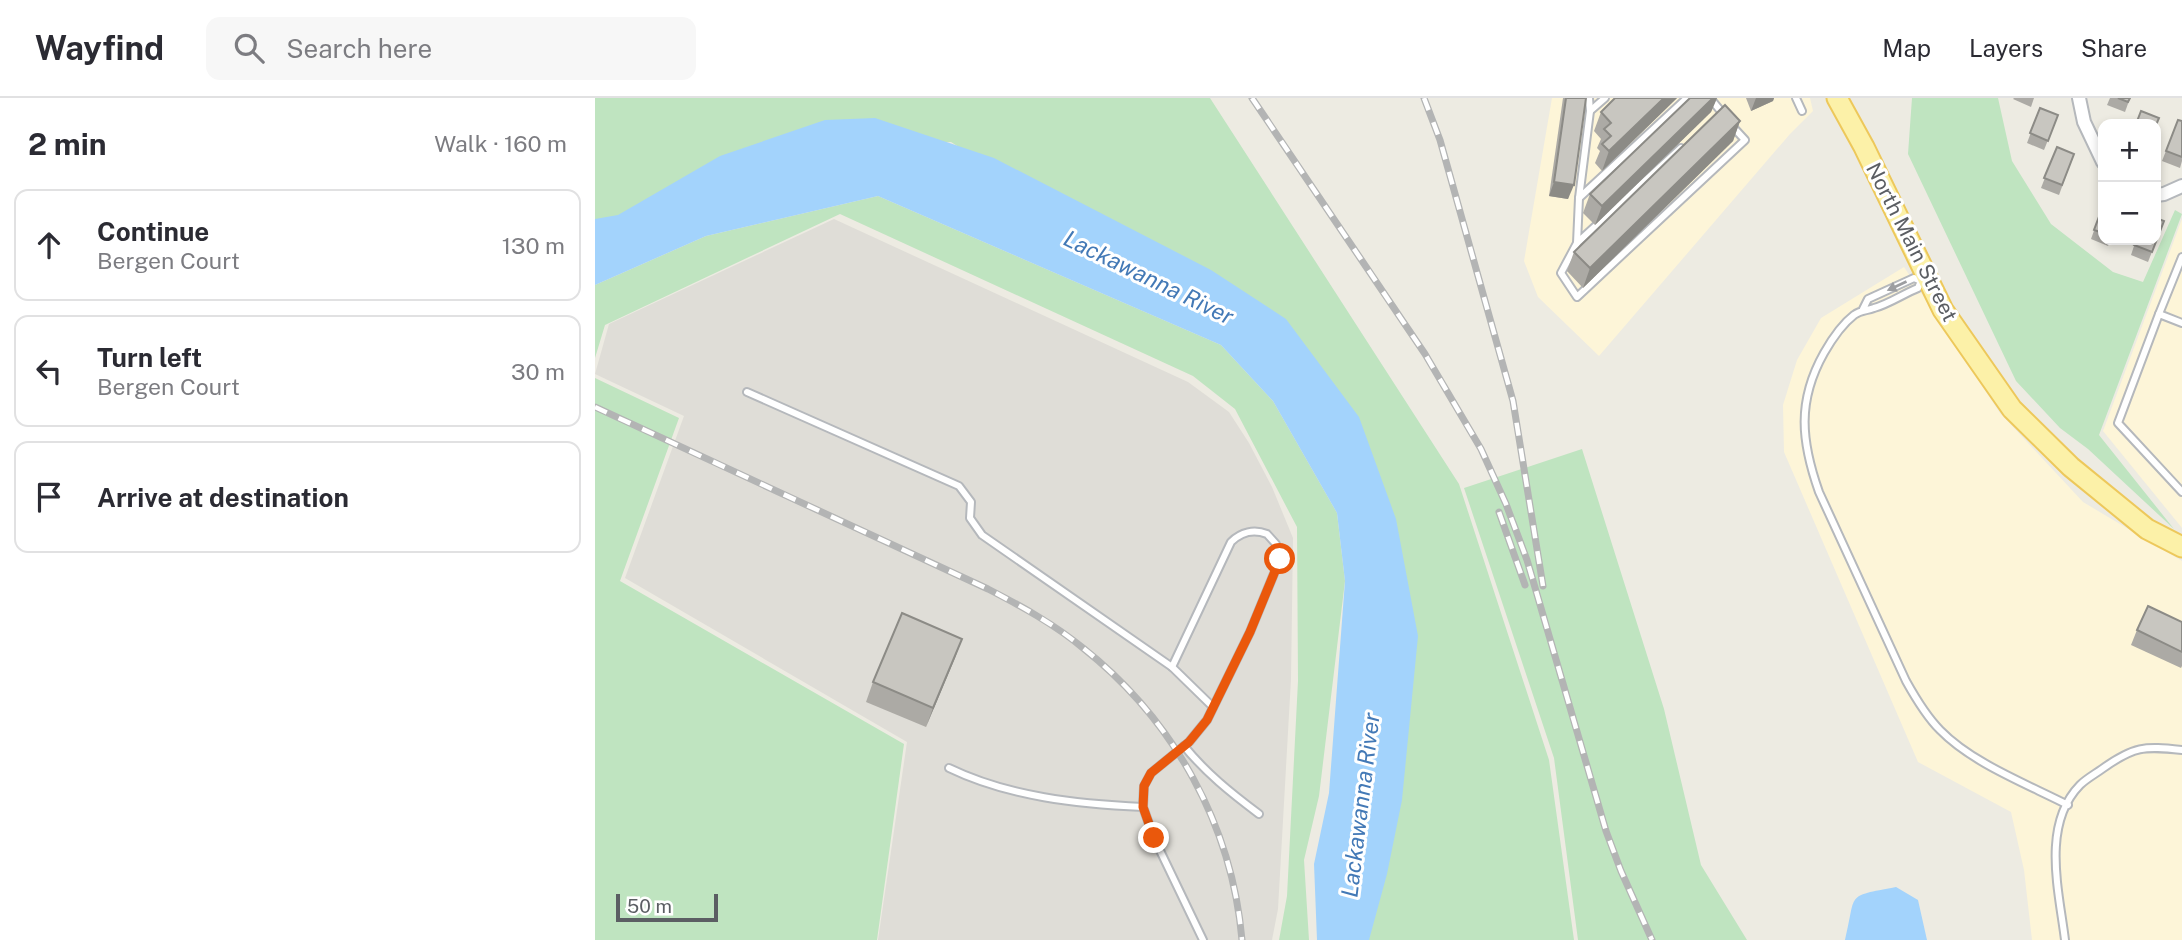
<!DOCTYPE html>
<meta charset="utf-8">
<style>
body{margin:0;font-family:"Public Sans",sans-serif;background:#f7f7f7;color:#2b2b33}
.controls{position:absolute;right:21px;top:21px;display:grid;overflow:hidden;border-radius:14px;box-shadow:0 4px 10px #0003}
.controls button{width:63px;height:63px;display:grid;place-items:center;padding:0;border:0;border-bottom:2px solid #e1e1e2;background:#fff;color:#2b2b33;font:35px sans-serif}
.scale{position:absolute;left:21px;bottom:18px;width:102px;box-sizing:border-box;padding-left:7px;border:4px solid #5b5e63;border-top:0;font-size:19px;line-height:24px;white-space:nowrap;color:#5b5e63;-webkit-text-stroke:5px #fff;paint-order:stroke}
.stop{position:absolute;width:21px;height:21px;margin:-16px;border:5px solid #ea580c;border-radius:50%;background:#fff}
.stop.end{background:#ea580c;border-color:#fff;box-shadow:0 2px 7px #0008}
.list{margin:0;padding:0;list-style:none}
h2{display:flex;justify-content:space-between;align-items:center;height:91px;margin:0;padding:0 28px;font-size:30px}
h2 small{font-size:23px;font-weight:400;color:#7c7c81}
.list li{display:grid;grid-template-columns:46px 1fr auto;gap:21px;align-items:center;box-sizing:border-box;height:112px;margin:0 14px 14px;padding:0 14px;border:2px solid #e1e1e2;border-radius:14px}
.list b{display:block;font-size:26px;white-space:nowrap}
.list p{margin:0;font-size:23px;white-space:nowrap;color:#7c7c81}
.list em{font-size:23px;font-style:normal;color:#7c7c81}
.icon{flex:none;width:38px;height:38px;fill:none;stroke:currentColor;stroke-width:2;stroke-linecap:round;stroke-linejoin:round}
.map{position:relative;flex:none;width:1587px;height:842px;overflow:hidden}
header{display:flex;align-items:center;gap:42px;box-sizing:border-box;height:98px;padding:0 35px;background:#fff;border-bottom:2px solid #e1e1e2}
header strong{font-size:33px}
nav{display:flex;gap:38px;margin-inline-start:auto;font-size:24px}
.search{width:490px;height:63px;background:#f7f7f7;display:flex;align-items:center;gap:18px;box-sizing:border-box;padding:0 24px;border-radius:14px;color:#7c7c81;font-size:26px}
main{display:flex}
aside{flex:1;background:#fff}
.map>svg:first-child{display:block}
.commercial{fill:#fdf5d8}
.industrial{fill:#dfddd7}
.green{fill:#bfe4c0}
.water{fill:#a3d3fc}
.lines{fill:none;stroke-linecap:round;stroke-linejoin:round}
.lane-casing{stroke:#b5b8bc;stroke-width:10}
.street-casing{stroke:#b5b8bc;stroke-width:16}
.primary-casing{stroke:#edc85b;stroke-width:23}
.lane{stroke:#fff;stroke-width:6}
.street{stroke:#fff;stroke-width:12}
.primary{stroke:#fcf1a8;stroke-width:19}
.rail-casing{stroke:#b3b4b4;stroke-width:7}
.rail{stroke:#fff;stroke-width:4.5;stroke-dasharray:13;stroke-linecap:butt}
.wall{fill:#acaaa5}
.shaded-wall{fill:#8c8b86}
.building{fill:#c8c6c0;stroke:#8c8b86;stroke-width:2}
.oneway{fill:#9d9ea1}
.route{stroke:#ea580c;stroke-width:9}
.labels{text-anchor:middle;dominant-baseline:central;stroke-width:6;stroke-linejoin:round;paint-order:stroke}
.street-label{font-size:21px;fill:#5b5e63;stroke:#fff}
.water-label{font-size:23px;font-style:italic;fill:#4379b6;stroke:#fff}
</style>
<header>
<strong>Wayfind</strong>
<div class="search"><svg class="icon" aria-label="search" viewBox="0 0 24 24"><circle cx="10" cy="10" r="6"/><path d="M15 15l6 6"/></svg>Search here</div>
<nav><a>Map</a><a>Layers</a><a>Share</a></nav>
</header>
<main>
<aside>
<h2>2 min<small>Walk · 160 m</small></h2>
<ul class="list">
<li><svg class="icon" aria-label="ahead" viewBox="0 0 24 24"><path d="M12 20V5M6 11l6-6 6 6"/></svg><div><b>Continue</b><p>Bergen Court</p></div><em>130 m</em></li>
<li><svg class="icon" aria-label="left" viewBox="0 0 24 24"><path d="M17 20v-9H6M10 6l-5 5 5 5"/></svg><div><b>Turn left</b><p>Bergen Court</p></div><em>30 m</em></li>
<li><svg class="icon" aria-label="arrive" viewBox="0 0 24 24"><path d="M6 21V4h12l-3 4 3 4H6"/></svg><div><b>Arrive at destination</b></div></li>
</ul>
</aside>
<div class="map">
<svg width="1587" height="842" viewBox="0 0 1587 842">
<rect width="100%" height="100%" fill="#edebe2"/>
<!-- commercial -->
<g class="commercial">
<polygon points="957,0 1215,0 1218,13 1195,36 1004,258 943,199 929,163"/>
<polygon points="1587,121 1587,430 1508,333"/>
<polygon points="1309,169 1405,315 1488,404 1587,463 1587,842 1437,842 1429,772 1416,714 1323,664 1189,354 1188,307 1202,262 1226,220"/>
</g>
<!-- industrial -->
<polygon class="industrial" points="239,121 593,284 634,314 654,345 677,389 698,440 696,581 683,811 677,842 283,842 312,644 30,480 89,318 0,276 14,226"/>
<!-- green -->
<g class="green">
<polygon points="0,0 615,0 864,386 954,662 979,842 762,842 810,601 714,311 494,132 356,44 221,51 0,135"/>
<polygon points="1317,0 1403,0 1417,63 1456,126 1518,174 1548,184 1580,112 1587,116 1504,337 1579,431 1493,351 1465,330 1421,283 1313,56"/>
<polygon points="283,98 626,247 678,303 742,415 750,483 724,698 709,762 714,842 684,842 692,798 703,583 702,429 640,311 598,278 245,116 10,227 0,260 0,187 111,138"/>
<polygon points="0,280 84,320 25,483 309,646 282,842 0,842"/>
<polygon points="987,351 1069,611 1106,767 1152,842 983,842 959,660 869,390"/>
</g>
<!-- water -->
<g class="water">
<polygon points="280,20 399,60 616,172 691,221 764,319 801,421 823,538 807,702 792,776 774,842 722,842 719,766 734,695 750,483 742,415 678,303 626,247 283,98 111,138 0,187 0,121 23,117 125,58 230,22"/>
<path d="M1301,789L1323,802L1332,842H1250C1262,794 1249,799 1301,789Z"/>
</g>
<g class="lines">
<defs>
<g id="lane">
<polyline points="994,0 995,13"/>
<polyline points="1010,0 995,13 984,100 982,145 1086,50"/>
<polyline points="1115,0 1129,17"/>
<polyline points="1201,0 1207,13"/>
<polyline points="984,100 1092,0"/>
<polyline points="982,145 966,175 982,199 1150,42 1138,29"/>
<path d="M1268,211L1273,201L1319,180L1326,183L1323,190C1308,196 1294,206 1279,210C1271,213 1266,212 1259,217C1246,227 1237,241 1229,255C1202,303 1206,343 1224,394L1311,583C1321,601 1331,618 1345,632C1377,665 1432,686 1473,707"/>
<polyline points="1564,216 1587,159"/>
<polyline points="1587,225 1564,216 1523,325 1587,394"/>
<polyline points="152,294 364,388 376,404 375,420 387,437 577,569 618,609"/>
<path d="M577,569L636,444C646,434 659,431 672,436L681,446L685,461L655,534L612,622L594,644L556,675L549,688L548,709L559,740L608,842"/>
<path d="M589,648C611,675 636,695 664,716"/>
<path d="M354,670C414,699 483,706 548,709"/>
<path d="M1470,842C1464,793 1446,727 1485,687C1491,681 1500,676 1507,671C1539,648 1549,648 1587,652"/>
</g>
<g id="street">
<polyline points="1484,0 1489,24 1508,64"/>
<polyline points="1561,97 1569,96 1587,88"/>
</g>
<polyline id="primary" points="1242,0 1269,49 1348,212 1417,311 1476,369 1552,431 1587,449"/>
</defs>
<!-- lane casing -->
<use href="#lane" class="lane-casing"/>
<!-- street casing -->
<use href="#street" class="street-casing"/>
<!-- primary casing -->
<use href="#primary" class="primary-casing"/>
<!-- lane -->
<use href="#lane" class="lane"/>
<!-- street -->
<use href="#street" class="street"/>
<!-- primary -->
<use href="#primary" class="primary"/>
<defs>
<g id="rail">
<polyline points="657,0 830,256 886,351 911,406 932,462 1011,733 1026,773 1057,842"/>
<polyline points="829,0 845,42 918,303 948,488"/>
<path d="M0,309L393,491C426,508 459,526 488,550C579,622 637,727 647,842"/>
<polyline points="904,414 930,487"/>
</g>
</defs>
<!-- rail casing -->
<use href="#rail" class="rail-casing"/>
<!-- rail -->
<use href="#rail" class="rail"/>
</g>
<!-- wall -->
<g class="wall">
<polygon points="968,0 991,0 973,101 954,98"/>
<polygon points="1082,0 1007,73 1000,65 1005,53 1002,50 1006,41 999,33 1006,14"/>
<polygon points="1095,0 1122,0 1116,14 1000,127 988,115 995,96"/>
<polygon points="1151,0 1179,0 1178,3 1156,13"/>
<polygon points="1419,0 1439,0 1436,9 1418,1"/>
<polygon points="1515,0 1535,0 1530,14 1512,7"/>
<polygon points="1445,10 1463,17 1449,52 1432,45"/>
<polygon points="1583,22 1587,23 1587,63 1585,70 1567,63"/>
<polygon points="1145,23 1138,43 988,190 972,173 979,154"/>
<polygon points="1462,49 1479,56 1464,97 1446,90"/>
<polygon points="1508,108 1508,142 1516,142 1513,148 1496,141"/>
<polygon points="1569,123 1553,164 1536,157 1541,142"/>
<polygon points="1587,524 1587,568 1586,570 1536,547 1542,532"/>
<polygon points="367,541 331,629 271,604 278,584"/>
</g>
<!-- shaded-wall -->
<g class="shaded-wall">
<polygon points="1069,0 1082,0 1007,73 1014,53"/>
<polygon points="1118,0 1122,0 1116,14 1000,127 1007,108"/>
<polygon points="1161,0 1179,0 1178,3 1156,13"/>
<polygon points="1145,23 1138,43 988,190 995,170"/>
<polygon points="959,84 979,87 973,101 954,98"/>
<polygon points="367,541 360,560 331,629 338,610"/>
</g>
<!-- building -->
<g class="building">
<polygon points="971,0 991,0 979,87 959,84"/>
<polygon points="1020,0 1069,0 1014,53 1007,46 1016,38 1009,31 1016,25 1006,14"/>
<polygon points="1095,0 1118,0 1007,108 995,96"/>
<polygon points="1523,0 1535,0 1533,4"/>
<polygon points="1130,7 1145,23 995,170 979,154"/>
<polygon points="1445,10 1463,17 1453,43 1435,35"/>
<polygon points="1546,13 1564,20 1561,27 1561,26 1541,26"/>
<polygon points="1583,22 1587,23 1587,59 1571,53"/>
<polygon points="1462,49 1479,56 1467,87 1449,80"/>
<polygon points="1508,108 1508,135 1499,132"/>
<polygon points="1561,120 1569,123 1557,154 1539,147 1541,142 1561,142"/>
<polygon points="1553,508 1587,524 1587,554 1542,532"/>
<polygon points="307,515 367,541 338,610 278,584"/>
</g>
<!-- one-way arrows -->
<defs><path id="oneway-solid" d="M-6-.8H1V-3.2L6.5 0L1 3.2V.8H-6Z" transform="scale(1.75)"/></defs>
<use class="oneway" href="#oneway-solid" transform="translate(1302 188) rotate(155)"/>
<g class="lines">
<!-- route -->
<polyline class="route" points="559,740 548,709 549,688 556,675 594,644 612,622 655,534 685,461"/>
</g>
<g class="labels">
<!-- street labels -->
<g class="street-label">
<text transform="translate(1317 144) rotate(63)">North Main Street</text>
</g>
<!-- water labels -->
<g class="water-label">
<text transform="translate(554 179) rotate(26)">Lackawanna River</text>
<text transform="translate(765 707) rotate(-83)">Lackawanna River</text>
</g>
</g>
</svg>
<div class="controls">
<button>+</button>
<button>−</button>
</div>
<div class="scale">50 m</div>
<div class="stop" style="left:685px;top:461px"></div>
<div class="stop end" style="left:559px;top:740px"></div>
</div>
</main>
